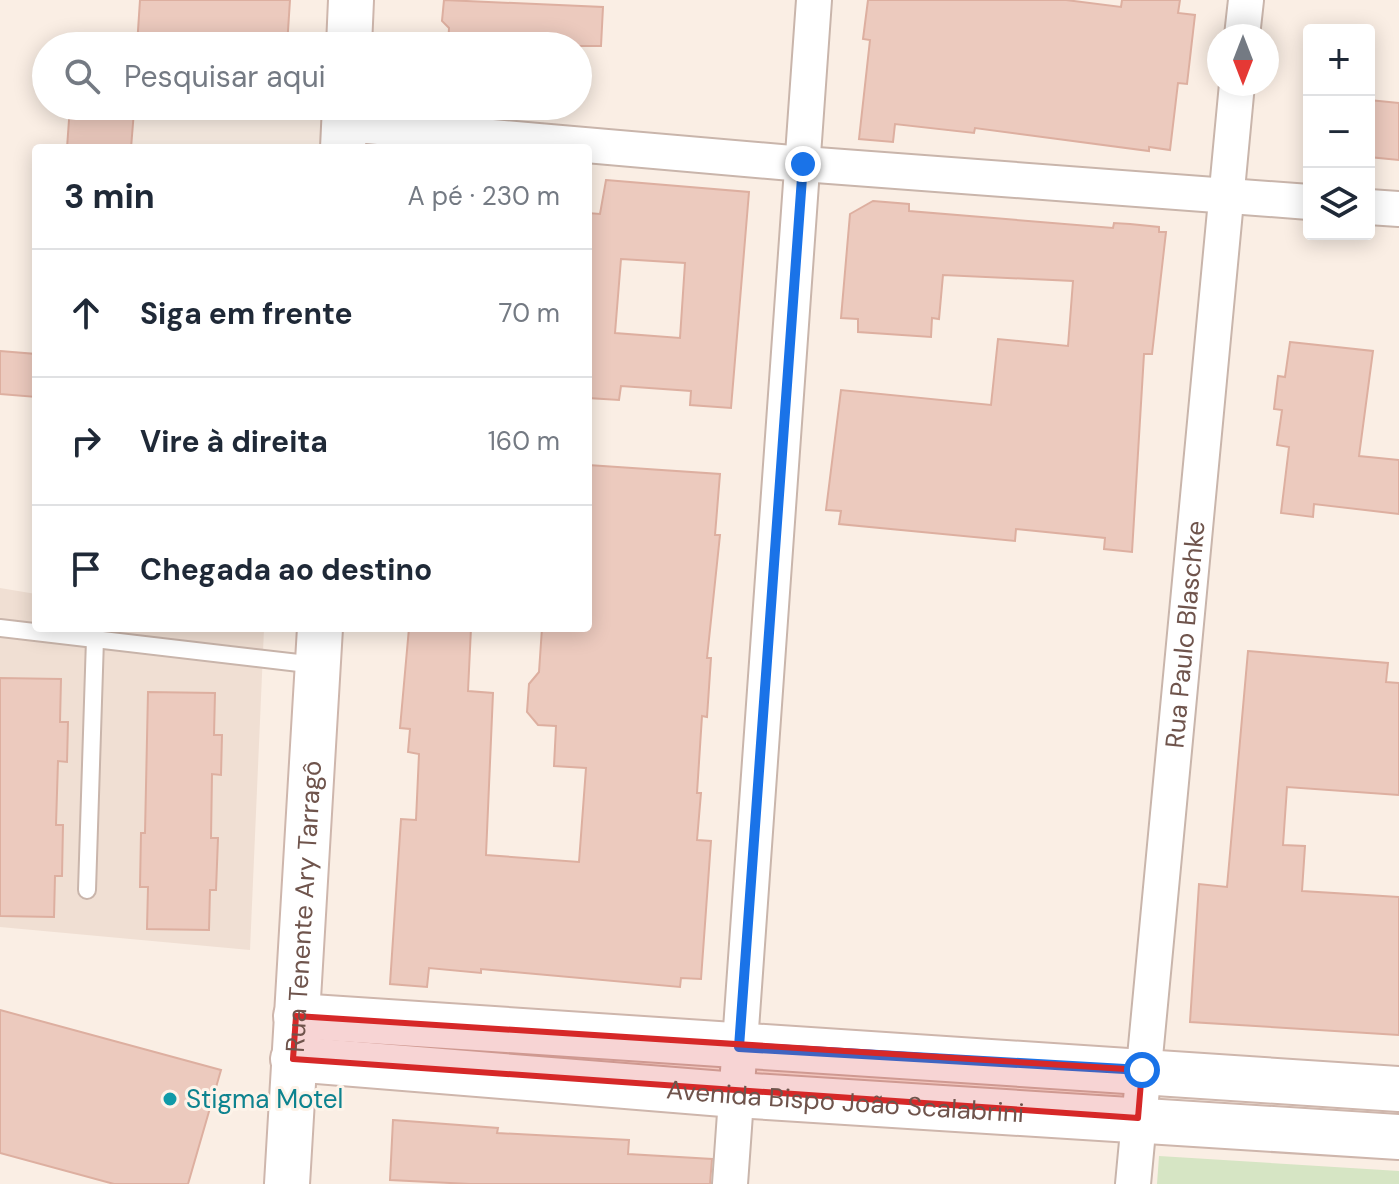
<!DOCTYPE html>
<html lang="pt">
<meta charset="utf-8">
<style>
body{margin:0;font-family:"DM Sans",sans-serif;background:#f2f2f3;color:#1f2937}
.controls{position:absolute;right:24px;top:24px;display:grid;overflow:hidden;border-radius:8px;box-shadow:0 4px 20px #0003}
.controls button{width:72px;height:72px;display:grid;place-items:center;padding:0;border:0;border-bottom:2px solid #e0e1e3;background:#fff;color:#1f2937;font:40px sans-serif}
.compass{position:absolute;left:1207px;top:24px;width:72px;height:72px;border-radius:50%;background:#fff;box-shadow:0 4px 20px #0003;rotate:180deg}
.stop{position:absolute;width:24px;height:24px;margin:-18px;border:6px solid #1a73e8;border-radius:50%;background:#fff}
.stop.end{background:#1a73e8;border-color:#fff;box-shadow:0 2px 8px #0008}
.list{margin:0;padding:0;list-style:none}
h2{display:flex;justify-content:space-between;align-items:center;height:104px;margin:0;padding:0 32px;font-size:34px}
h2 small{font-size:26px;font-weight:400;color:#747a83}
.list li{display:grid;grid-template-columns:52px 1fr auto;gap:24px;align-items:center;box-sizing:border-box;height:128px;padding:0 32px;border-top:2px solid #e0e1e3}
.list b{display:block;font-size:30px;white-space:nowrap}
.list em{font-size:26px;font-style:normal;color:#747a83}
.icon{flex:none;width:44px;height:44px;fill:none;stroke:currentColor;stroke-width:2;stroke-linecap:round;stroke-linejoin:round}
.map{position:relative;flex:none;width:1399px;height:1184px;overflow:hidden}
.search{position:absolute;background:#fff;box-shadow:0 4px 20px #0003;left:32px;top:32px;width:560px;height:88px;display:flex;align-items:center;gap:20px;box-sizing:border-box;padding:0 28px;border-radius:44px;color:#747a83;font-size:30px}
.panel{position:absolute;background:#fff;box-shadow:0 4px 20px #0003;left:32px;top:144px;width:560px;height:488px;border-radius:8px}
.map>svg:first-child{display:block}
.residential{fill:#f0dfd3}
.green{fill:#d6e5c4}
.building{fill:#eccabe;stroke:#ddafa0;stroke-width:2;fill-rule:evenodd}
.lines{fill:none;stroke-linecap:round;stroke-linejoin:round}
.lane-casing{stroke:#c9b5ab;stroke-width:20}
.street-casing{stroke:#c9b5ab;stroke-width:38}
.secondary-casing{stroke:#ceb6ac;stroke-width:48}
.lane{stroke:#fff;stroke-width:16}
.street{stroke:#fff;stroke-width:34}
.secondary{stroke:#fff;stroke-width:44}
.route{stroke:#1a73e8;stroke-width:10}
.marked{fill:#d62828;fill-opacity:0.2;stroke:#d62828;stroke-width:6;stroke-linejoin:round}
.culture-dot{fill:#0f9aa8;stroke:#fdf3e9;stroke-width:3}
.labels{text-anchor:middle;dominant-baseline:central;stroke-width:6;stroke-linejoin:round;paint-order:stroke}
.street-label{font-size:26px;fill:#6f544c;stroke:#fdf3e9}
.culture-label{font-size:26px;fill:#0d838f;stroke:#fdf3e9;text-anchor:start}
</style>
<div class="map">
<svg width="1399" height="1184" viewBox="0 0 1399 1184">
<rect width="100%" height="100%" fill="#faeee4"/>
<!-- residential -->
<polygon class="residential" points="0,588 36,594 36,628 264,629 250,950 0,927"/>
<!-- green -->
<polygon class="green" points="1159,1156 1399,1171 1399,1184 1157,1184"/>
<!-- building -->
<g class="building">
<polygon points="140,0 290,0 287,46 137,46"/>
<polygon points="444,0 603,7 601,46 448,46 449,28 442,21"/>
<polygon points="868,0 1066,0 1121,7 1122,0 1180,0 1178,13 1195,15 1187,84 1178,83 1170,150 1149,147 1149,151 975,128 974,133 895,124 893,142 859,139 870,40 863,39"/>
<polygon points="1369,100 1399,103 1399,160 1369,157"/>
<polygon points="70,106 134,111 131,148 67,148"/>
<path d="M606,180L749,192L731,408L690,405L691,391L621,386L619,400L588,398V213L600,214ZM621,259L685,263L680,338L615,333Z"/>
<polygon points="873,201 909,204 909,211 1113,228 1114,223 1130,224 1159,227 1159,232 1166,232 1152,354 1144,354 1132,552 1104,549 1105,538 1016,529 1015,541 839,524 841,511 826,510 841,390 991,405 998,339 1068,346 1073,281 943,275 939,319 932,318 931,337 858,332 858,319 841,318 850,214"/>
<polygon points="1290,342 1373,351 1359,456 1399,460 1399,514 1314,504 1313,517 1281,513 1289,447 1277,445 1282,410 1274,409 1278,376 1285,377"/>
<polygon points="0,351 36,354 36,397 0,394"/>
<polygon points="588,465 720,474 715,535 720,535 707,658 711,658 707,717 702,716 697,793 701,793 697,840 711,841 701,979 681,978 680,987 481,969 481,973 429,968 427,987 390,984 401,819 416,820 419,754 408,752 410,729 400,728 409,628 471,628 468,691 493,693 486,855 579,862 586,768 554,766 556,726 538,725 527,712 529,684 539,672 542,628 588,628"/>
<polygon points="1248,651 1388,663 1386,682 1399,683 1399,795 1287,787 1283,845 1305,846 1302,891 1399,897 1399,1035 1190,1022 1199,884 1227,887"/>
<polygon points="0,678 61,679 60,722 68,722 67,762 58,761 56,825 63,825 62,876 55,876 54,917 0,916"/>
<polygon points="148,692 215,693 214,735 222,735 221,775 212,774 211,838 218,838 216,890 210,890 209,930 147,929 148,887 140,887 141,833 145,833"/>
<polygon points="0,1010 221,1070 188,1184 114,1184 0,1153"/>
<polygon points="393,1120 498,1128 497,1133 629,1140 628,1154 712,1159 710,1184 470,1184 390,1180"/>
</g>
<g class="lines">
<defs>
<g id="lane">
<polyline points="0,628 316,665"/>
<polyline points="87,890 95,639"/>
</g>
<g id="street">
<polyline points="1242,36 1246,0"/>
<polyline points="344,124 803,164 1309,202"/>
<polyline points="1369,207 1399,209"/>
<polyline points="730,1184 814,0"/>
<path id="s1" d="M1133,1184L1237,84"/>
</g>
<g id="secondary">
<polyline points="349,46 351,0"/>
<polyline points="343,148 345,106"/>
<polyline points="296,1016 1399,1089"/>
<path id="s2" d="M293,1059L736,1095L1399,1137"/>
<path id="s3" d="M287,1184L320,628"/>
</g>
</defs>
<!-- lane casing -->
<use href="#lane" class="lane-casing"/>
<!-- street casing -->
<use href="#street" class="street-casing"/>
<!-- secondary casing -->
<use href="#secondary" class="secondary-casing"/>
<!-- lane -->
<use href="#lane" class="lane"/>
<!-- street -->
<use href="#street" class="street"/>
<!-- secondary -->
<use href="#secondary" class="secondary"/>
</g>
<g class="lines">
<!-- route -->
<polyline class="route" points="803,164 739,1047 1142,1070"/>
</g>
<!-- marked area -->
<path class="marked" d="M296,1016L1142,1070L1138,1118L293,1059Z"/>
<!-- markers -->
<circle class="culture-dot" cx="170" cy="1099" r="8"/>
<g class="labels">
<!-- street labels -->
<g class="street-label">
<text stroke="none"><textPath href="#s1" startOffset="552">Rua Paulo Blaschke</textPath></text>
<text stroke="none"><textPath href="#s3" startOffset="278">Rua Tenente Ary Tarragô</textPath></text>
<text stroke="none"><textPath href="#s2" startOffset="554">Avenida Bispo João Scalabrini</textPath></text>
</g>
<!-- culture labels -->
<g class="culture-label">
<text x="186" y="1099">Stigma Motel</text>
</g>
</g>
</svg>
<div class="controls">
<button>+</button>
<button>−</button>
<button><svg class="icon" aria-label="layers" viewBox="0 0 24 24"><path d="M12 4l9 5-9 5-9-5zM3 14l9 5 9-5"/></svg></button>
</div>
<svg class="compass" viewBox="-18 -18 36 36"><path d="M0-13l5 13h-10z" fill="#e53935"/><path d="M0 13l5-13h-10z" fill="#747a83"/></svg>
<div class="stop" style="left:1142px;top:1070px"></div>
<div class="stop end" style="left:803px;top:164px"></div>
<div class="search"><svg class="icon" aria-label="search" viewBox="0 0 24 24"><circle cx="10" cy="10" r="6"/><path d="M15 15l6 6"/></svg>Pesquisar aqui</div>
<section class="panel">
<h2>3 min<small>A pé · 230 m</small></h2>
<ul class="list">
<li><svg class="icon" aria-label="ahead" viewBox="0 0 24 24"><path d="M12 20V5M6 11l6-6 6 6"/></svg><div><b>Siga em frente</b></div><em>70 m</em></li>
<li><svg class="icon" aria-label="right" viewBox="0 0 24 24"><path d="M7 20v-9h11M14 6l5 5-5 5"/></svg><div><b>Vire à direita</b></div><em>160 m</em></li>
<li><svg class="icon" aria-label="arrive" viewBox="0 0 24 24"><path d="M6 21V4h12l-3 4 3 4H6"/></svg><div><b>Chegada ao destino</b></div></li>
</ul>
</section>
</div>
